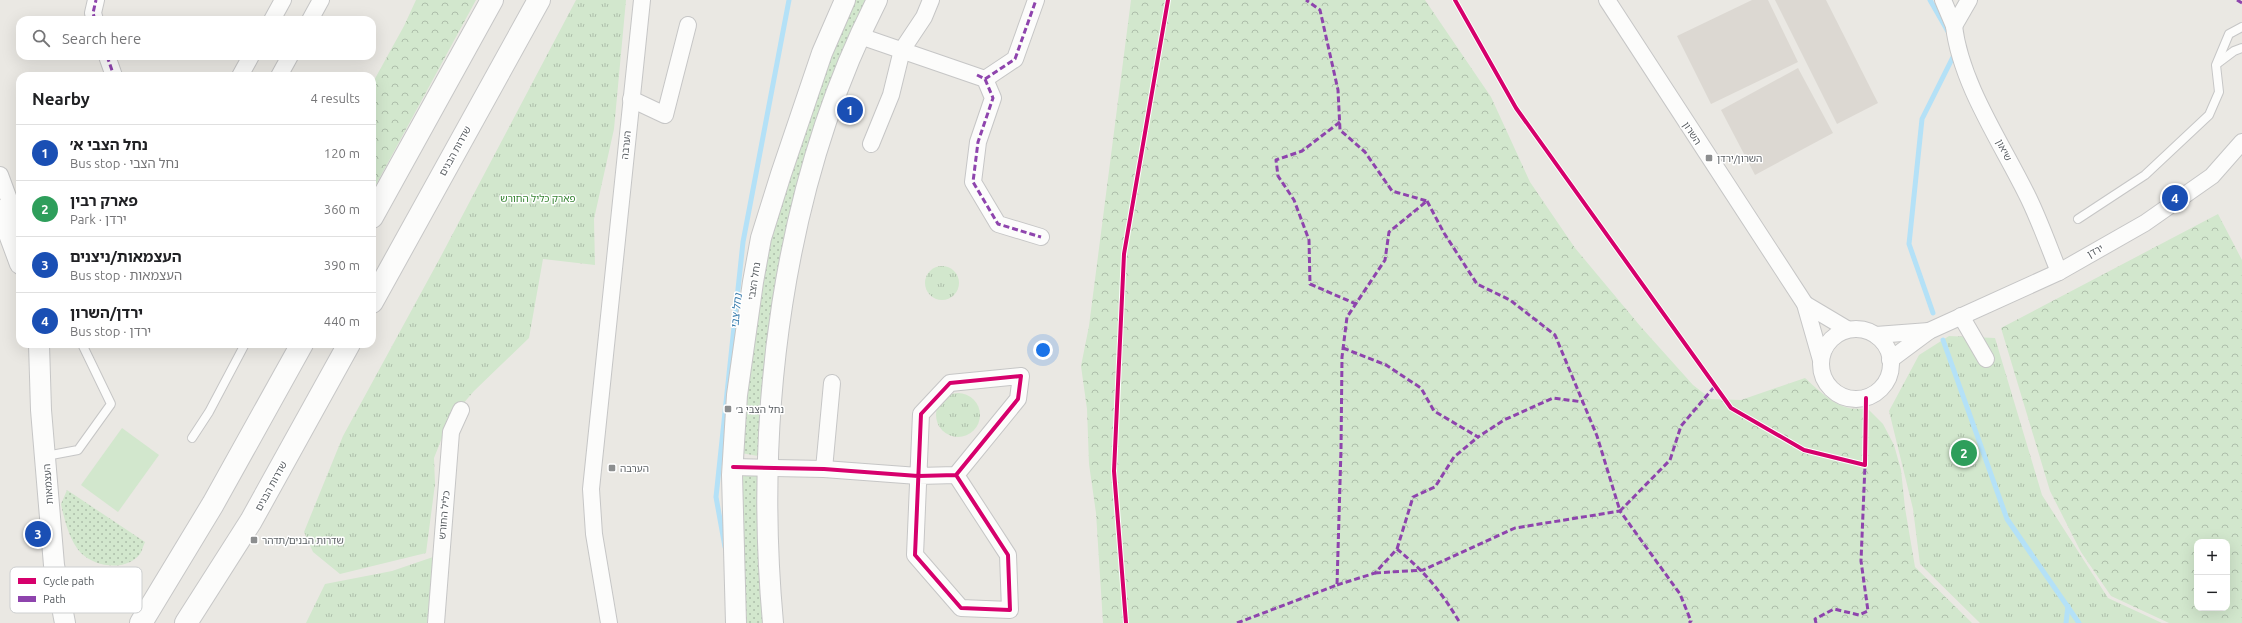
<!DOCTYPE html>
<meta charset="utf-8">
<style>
body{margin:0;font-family:Ubuntu,"Noto Sans Hebrew",sans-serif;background:#f2f2f2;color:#202124}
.controls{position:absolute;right:12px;bottom:12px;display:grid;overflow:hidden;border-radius:8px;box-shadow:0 4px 16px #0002}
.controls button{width:36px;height:36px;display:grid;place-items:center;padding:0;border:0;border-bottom:1px solid #e0e0e0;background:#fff;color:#202124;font:20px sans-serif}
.you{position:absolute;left:1043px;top:350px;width:14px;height:14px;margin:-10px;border:3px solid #fff;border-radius:50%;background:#1a73e8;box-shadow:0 0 0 6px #1a73e833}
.badge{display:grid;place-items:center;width:26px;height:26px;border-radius:50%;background:#db2777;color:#fff;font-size:13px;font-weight:700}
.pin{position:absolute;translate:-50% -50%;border:2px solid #fff;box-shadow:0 1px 4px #0006}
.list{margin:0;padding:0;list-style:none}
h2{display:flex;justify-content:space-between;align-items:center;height:52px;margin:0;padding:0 16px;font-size:17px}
h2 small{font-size:13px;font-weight:400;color:#757577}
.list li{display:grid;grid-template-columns:26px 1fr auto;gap:12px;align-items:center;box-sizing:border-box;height:56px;padding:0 16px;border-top:1px solid #e0e0e0}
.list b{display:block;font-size:15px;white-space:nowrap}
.list p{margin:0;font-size:13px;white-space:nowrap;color:#757577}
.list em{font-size:13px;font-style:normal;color:#757577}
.icon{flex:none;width:22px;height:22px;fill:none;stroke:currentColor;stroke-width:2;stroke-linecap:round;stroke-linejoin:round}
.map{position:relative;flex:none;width:2242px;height:623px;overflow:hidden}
.search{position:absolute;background:#fff;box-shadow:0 4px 16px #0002;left:16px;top:16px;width:360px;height:44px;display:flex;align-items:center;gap:10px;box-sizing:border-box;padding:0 14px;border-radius:12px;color:#757577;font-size:15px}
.panel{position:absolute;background:#fff;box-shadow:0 4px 16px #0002;left:16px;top:72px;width:360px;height:276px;border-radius:12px}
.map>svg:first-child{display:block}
.education{fill:#dcd8d2}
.grass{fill:url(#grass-dots)}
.forest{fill:url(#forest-crowns);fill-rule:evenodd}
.park{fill:url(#park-tufts)}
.pitch{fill:#d2e7cd}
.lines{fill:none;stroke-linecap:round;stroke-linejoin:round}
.stream{stroke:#b4e1f7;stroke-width:5}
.service-casing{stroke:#c6c6c6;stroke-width:10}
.minor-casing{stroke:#c6c6c6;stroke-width:18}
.tertiary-casing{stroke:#c6c6c6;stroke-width:22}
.secondary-casing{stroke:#c7c7c7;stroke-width:24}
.service{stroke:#fcfcfb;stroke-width:8}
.minor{stroke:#fcfcfb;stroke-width:16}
.tertiary{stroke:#fcfcfb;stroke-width:20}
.secondary{stroke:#fcfcfb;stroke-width:22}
.quiet{stroke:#8e44ad;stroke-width:3;stroke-dasharray:6 3;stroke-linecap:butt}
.cycleway-casing{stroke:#fff;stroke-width:6}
.cycleway{stroke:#d6006c;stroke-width:4}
.poi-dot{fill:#8c8e8f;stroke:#fff;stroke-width:1.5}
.labels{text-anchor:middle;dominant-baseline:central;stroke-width:3;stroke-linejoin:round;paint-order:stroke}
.street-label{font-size:10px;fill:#595e62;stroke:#fff}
.poi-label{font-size:10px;fill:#595e62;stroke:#fff;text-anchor:start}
.park-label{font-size:10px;fill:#348230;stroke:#fff}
.water-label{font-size:11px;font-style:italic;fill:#367aab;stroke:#fff}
.key{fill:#fff;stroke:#cdcfd0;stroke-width:1}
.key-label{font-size:11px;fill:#595e62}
</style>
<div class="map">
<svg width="2242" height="623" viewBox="0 0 2242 623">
<defs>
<pattern id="grass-dots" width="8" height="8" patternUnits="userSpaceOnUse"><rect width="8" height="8" fill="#d2e7cd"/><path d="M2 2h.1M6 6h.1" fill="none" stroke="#adbeaa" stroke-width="1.8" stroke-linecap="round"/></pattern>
<pattern id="forest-crowns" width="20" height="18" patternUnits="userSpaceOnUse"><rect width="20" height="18" fill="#d2e7cd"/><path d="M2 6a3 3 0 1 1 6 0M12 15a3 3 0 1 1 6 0" fill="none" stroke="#adbeaa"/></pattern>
<pattern id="park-tufts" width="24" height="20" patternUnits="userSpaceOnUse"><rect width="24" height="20" fill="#d2e7cd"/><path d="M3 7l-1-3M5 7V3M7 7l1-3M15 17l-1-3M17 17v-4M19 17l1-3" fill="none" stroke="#adbeaa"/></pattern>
</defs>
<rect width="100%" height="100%" fill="#eae8e3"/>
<!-- education -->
<g class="education">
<polygon points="1752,0 1768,0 1798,62 1711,104 1677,36"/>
<polygon points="1775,0 1826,0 1878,103 1837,124"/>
<polygon points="1798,68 1833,133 1755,175 1721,110"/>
</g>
<!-- grass -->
<g class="grass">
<polygon points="848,0 875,0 826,114 764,457 735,452 755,286"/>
<polygon points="735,475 764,476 770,623 739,623"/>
<path d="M67,490L145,542C143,546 142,551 140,554C126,572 95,567 81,553C70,542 64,519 61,504Z"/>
</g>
<!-- forest -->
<g class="forest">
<polygon points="416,0 476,0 372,192 372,84 404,26"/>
<path d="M1131,0H1425L1491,97L1530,182L1575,248L1641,327L1693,385L1711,399L1741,400L1805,378C1824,395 1840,413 1867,408L1883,424L1894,445L1901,470L1905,508L1915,567L1972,623H1103L1096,513L1089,464L1087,409L1081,366L1089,326Z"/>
<path d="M2218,214L2242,260V623H2169L2111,596L2081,552L2050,491L2001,328ZM2197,542H2227V608H2197Z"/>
</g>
<!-- park -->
<g class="park">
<polygon points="576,0 626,0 614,129 594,219 595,265 543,259 529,338 474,391 449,420 434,458 435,484 426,553 340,574 313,552 304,532 343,436 440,258"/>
<circle cx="942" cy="283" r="17"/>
<polygon points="1949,336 1995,338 2042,495 2108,598 2162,623 1980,623 1920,564 1913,509 1889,411 1919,355"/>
<circle cx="958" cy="415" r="22"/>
<polygon points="433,557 427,623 306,623 325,584 392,571"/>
</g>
<!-- pitch -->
<polygon class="pitch" points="122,428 159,455 118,512 81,485"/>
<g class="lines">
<!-- stream -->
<g class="stream">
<polyline points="1930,0 1950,35"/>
<polyline points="1933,313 1909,244 1922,119 1956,51"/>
<polyline points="1943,340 2007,519 2079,623"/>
<polyline points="725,547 716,497 743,242 789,0"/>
<polyline points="2066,623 2068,606"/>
</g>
<defs>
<g id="service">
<polyline points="2218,63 2234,51 2242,48"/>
<polyline points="2078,219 2145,175 2209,115 2219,92 2216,65 2229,34 2242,27"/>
<polyline points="192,438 209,412 245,344"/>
<polyline points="46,456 78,450 111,404 82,344"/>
</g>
<g id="minor">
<polyline points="1607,0 1805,304 1821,360"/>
<polyline points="1943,0 1954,26 1969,0"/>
<polyline points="95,20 93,13 96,0"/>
<polyline points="272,20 283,0"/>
<polyline points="310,20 321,0"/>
<path d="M1954,26C1961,85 2003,145 2029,199C2040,222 2049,247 2059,272"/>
<polyline points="860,36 985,79 993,98 978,142 973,182 998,224 1041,237"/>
<polyline points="107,56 114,76"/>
<polyline points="240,76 251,56"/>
<polyline points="279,76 290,56"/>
<polyline points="985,79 1015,59 1036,0"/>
<polyline points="631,99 665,115 688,25"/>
<polyline points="871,144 891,95 902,50 924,17 931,0"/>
<polyline points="0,175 20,229"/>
<polyline points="1805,304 1847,329"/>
<polyline points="1961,316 1986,359"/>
<circle cx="1856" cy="364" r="35"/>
<polyline points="1876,335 1929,331"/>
<polyline points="1890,360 1929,331 2059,272 2145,223 2212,176 2242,142"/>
<polyline points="733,467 824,469 918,476 956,475 1018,399 1021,376 950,383 921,414 915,555 961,608 1010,610 1008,555 956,475"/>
<polyline points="824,469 832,383"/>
<polyline points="436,623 451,432 461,410"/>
<polyline points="609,623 594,534 591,489 642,0"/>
</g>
<g id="tertiary">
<polyline points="0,210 20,264"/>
<polyline points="39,344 41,410 54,565 65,623"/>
<polyline points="736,623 732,475 737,395 753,282 761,238 781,174 822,53 845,0"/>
<path d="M773,623C754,416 782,187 877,0"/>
</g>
<g id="secondary">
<polyline points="372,217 492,0"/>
<polyline points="372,302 539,0"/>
<polyline points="141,623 213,504 302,344"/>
<polyline points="186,623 251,521 349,344"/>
</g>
</defs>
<!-- service casing -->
<use href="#service" class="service-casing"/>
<!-- minor casing -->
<use href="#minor" class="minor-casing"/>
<!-- tertiary casing -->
<use href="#tertiary" class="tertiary-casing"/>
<!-- secondary casing -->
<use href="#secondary" class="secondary-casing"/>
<!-- service -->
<use href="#service" class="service"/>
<!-- minor -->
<use href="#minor" class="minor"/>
<!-- tertiary -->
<use href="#tertiary" class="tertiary"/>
<!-- secondary -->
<use href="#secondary" class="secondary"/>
<!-- quiet -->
<g class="quiet">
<polyline points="2237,0 2242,3"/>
<polyline points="95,20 93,13 96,0"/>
<polyline points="107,56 114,76"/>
<polyline points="977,75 985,79 993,98 978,142 973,182 998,224 1041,237"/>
<polyline points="985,79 1015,59 1036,0"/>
<polyline points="1340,122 1302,151 1276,160 1278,176 1294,200 1309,240 1310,284 1356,304"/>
<polyline points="1427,201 1444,233 1477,284 1510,300 1555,335 1597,436 1620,511 1670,460 1681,426 1715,386"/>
<polyline points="1343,348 1386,365 1421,388 1434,411 1478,437 1504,420 1553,398 1583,402"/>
<polyline points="1397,549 1413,497 1435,487 1454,457 1478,437"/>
<polyline points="1375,573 1423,570 1515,528 1620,511 1680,594 1691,621 1689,623"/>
<path d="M1337,585L1375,573L1397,549C1425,572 1441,591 1460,623"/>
<polyline points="1237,623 1337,585 1341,449 1342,357 1347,317 1385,260 1389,232 1427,201 1392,191 1365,152 1340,130 1338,90 1320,10 1306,0"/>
<polyline points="1816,623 1815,619 1834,609 1859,615 1868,611 1861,561 1865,465"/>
</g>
<defs>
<g id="cycleway">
<polyline points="1455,0 1516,108 1731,408 1804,450 1865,465 1866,398"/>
<polyline points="733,467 824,469 918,476 956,475 1018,399 1021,376 950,383 921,414 915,555 961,608 1010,610 1008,555 956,475"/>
<polyline points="1126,623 1114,471 1124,254 1168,0"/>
</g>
</defs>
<!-- cycleway casing -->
<use href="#cycleway" class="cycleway-casing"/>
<!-- cycleway -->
<use href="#cycleway" class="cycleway"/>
</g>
<!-- markers -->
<g class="poi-dot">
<rect x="1705" y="154" width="8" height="8" rx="2"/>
<rect x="724" y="405" width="8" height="8" rx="2"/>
<rect x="608" y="464" width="8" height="8" rx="2"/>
<rect x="250" y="536" width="8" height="8" rx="2"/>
</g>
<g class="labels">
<!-- street labels -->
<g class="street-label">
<text transform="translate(1692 133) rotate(57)">השרון</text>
<text transform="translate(626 145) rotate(-84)">הערבה</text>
<text transform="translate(2004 150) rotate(63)">שיאון</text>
<text transform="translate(455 151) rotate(-61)">שדרות הבנים</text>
<text transform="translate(2095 251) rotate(-29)">ירדן</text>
<text transform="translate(754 281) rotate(-81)">נחל הצבי</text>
<text transform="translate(48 484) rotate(-94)">העצמאות</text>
<text transform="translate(271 486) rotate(-61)">שדרות הבנים</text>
<text transform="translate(444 515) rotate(-85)">כליל החורש</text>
</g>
<!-- poi labels -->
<g class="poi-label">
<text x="1717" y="158">השרון/ירדן</text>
<text x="736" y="409">נחל הצבי ב׳</text>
<text x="620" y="468">הערבה</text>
<text x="262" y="540">שדרות הבנים/תדהר</text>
</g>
<!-- park labels -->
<g class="park-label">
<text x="538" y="198">פארק כליל החורש</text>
</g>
<!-- water labels -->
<g class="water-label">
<text transform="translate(736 311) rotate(-84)">נחל צבי</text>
</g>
</g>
<!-- legend -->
<rect x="10" y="567" width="132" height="46" rx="6" class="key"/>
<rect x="18" y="578" width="18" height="6" fill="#d6006c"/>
<rect x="18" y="596" width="18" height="6" fill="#8e44ad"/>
<g class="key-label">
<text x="43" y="585">Cycle path</text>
<text x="43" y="603">Path</text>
</g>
</svg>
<div class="controls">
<button>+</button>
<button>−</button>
</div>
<div class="you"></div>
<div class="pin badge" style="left:850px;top:110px;background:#1a4fb4">1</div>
<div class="pin badge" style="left:1964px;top:453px;background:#2e9e5b">2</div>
<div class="pin badge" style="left:38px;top:534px;background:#1a4fb4">3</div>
<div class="pin badge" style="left:2175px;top:198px;background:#1a4fb4">4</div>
<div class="search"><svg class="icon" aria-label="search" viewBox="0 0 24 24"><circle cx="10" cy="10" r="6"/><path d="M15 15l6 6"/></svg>Search here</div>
<section class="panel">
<h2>Nearby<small>4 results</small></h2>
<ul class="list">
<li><span class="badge" style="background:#1a4fb4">1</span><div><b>נחל הצבי א׳</b><p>Bus stop · נחל הצבי</p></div><em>120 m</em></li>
<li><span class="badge" style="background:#2e9e5b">2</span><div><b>פארק רבין</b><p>Park · ירדן</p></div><em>360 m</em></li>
<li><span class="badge" style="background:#1a4fb4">3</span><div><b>העצמאות/ניצנים</b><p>Bus stop · העצמאות</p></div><em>390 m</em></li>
<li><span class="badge" style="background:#1a4fb4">4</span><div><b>ירדן/השרון</b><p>Bus stop · ירדן</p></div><em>440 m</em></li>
</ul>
</section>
</div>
